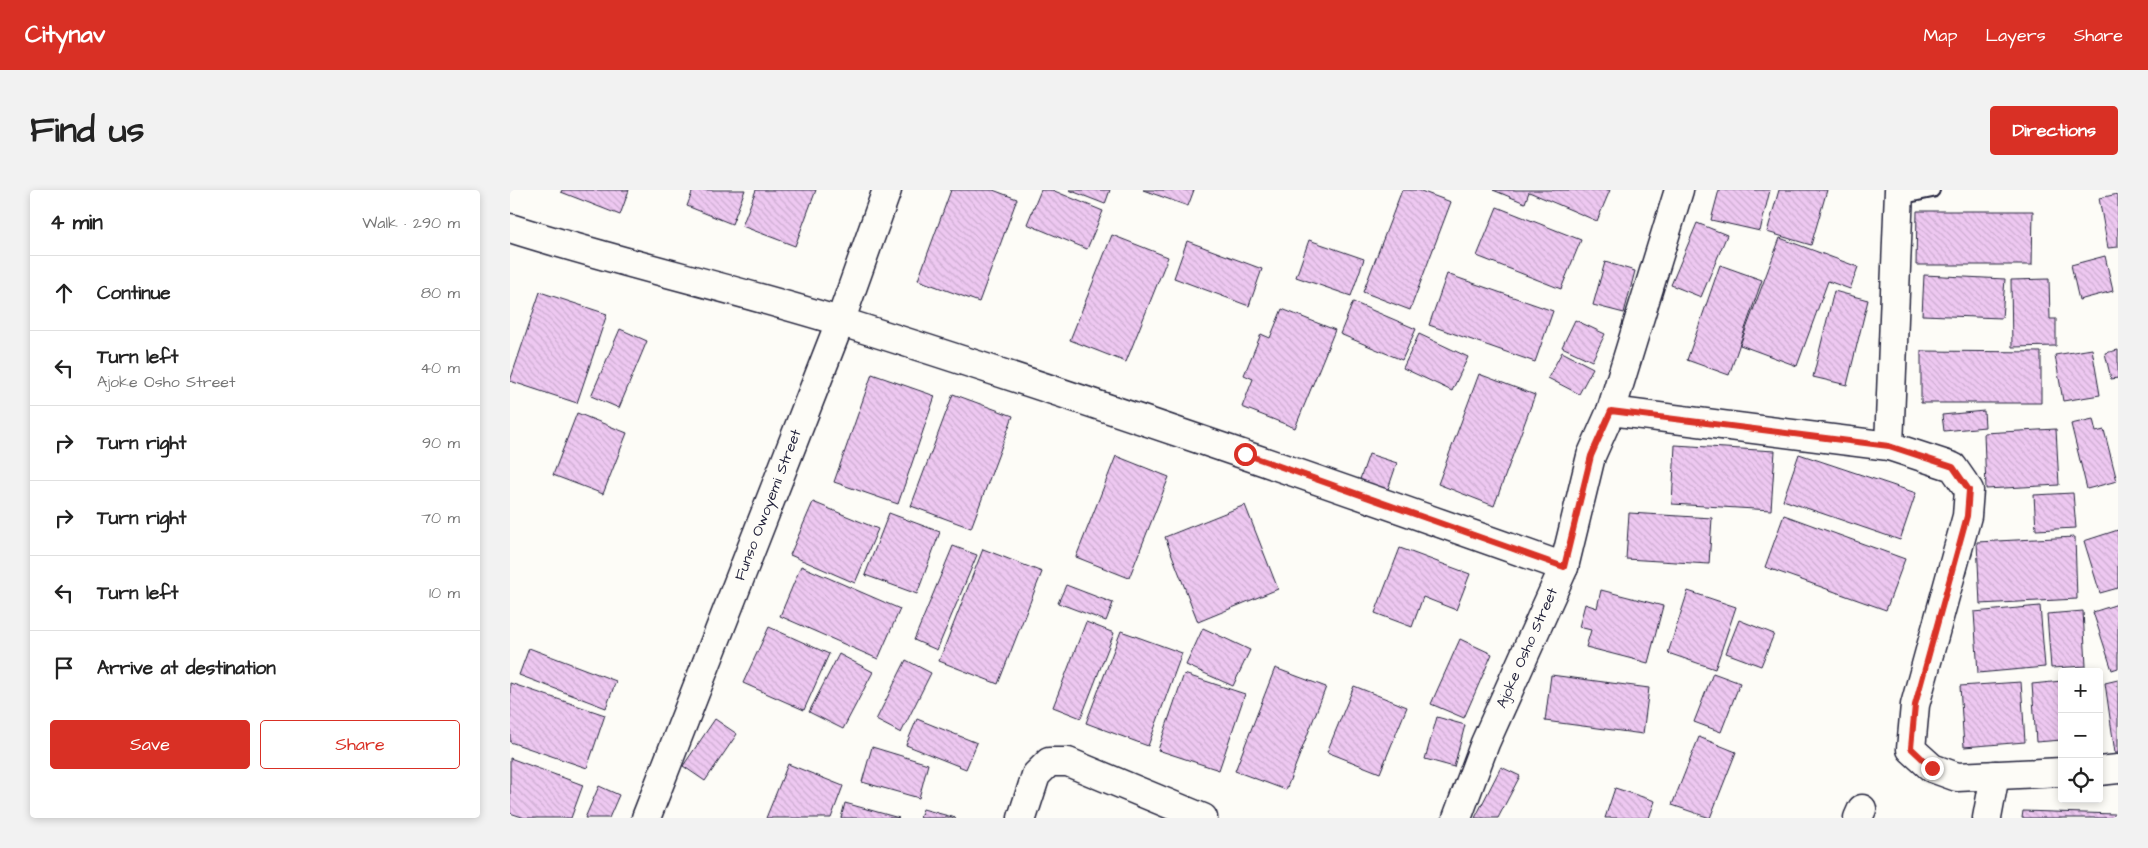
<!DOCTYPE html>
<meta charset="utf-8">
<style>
body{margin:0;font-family:"Architects Daughter",sans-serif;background:#f2f2f2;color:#222}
.controls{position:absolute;right:15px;bottom:15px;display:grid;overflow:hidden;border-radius:5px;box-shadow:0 2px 8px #0003}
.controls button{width:45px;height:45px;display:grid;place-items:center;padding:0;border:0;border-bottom:1px solid #e0e0e0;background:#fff;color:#222;font:25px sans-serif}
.stop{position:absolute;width:15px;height:15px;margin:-11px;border:4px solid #d93025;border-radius:50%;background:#fff}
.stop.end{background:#d93025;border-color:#fff;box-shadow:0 1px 5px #0008}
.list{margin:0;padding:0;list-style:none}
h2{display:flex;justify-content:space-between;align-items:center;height:65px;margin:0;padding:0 20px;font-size:21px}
h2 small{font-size:16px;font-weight:400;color:#767676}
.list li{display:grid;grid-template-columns:32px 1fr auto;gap:15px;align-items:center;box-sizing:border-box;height:75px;padding:0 20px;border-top:1px solid #e0e0e0}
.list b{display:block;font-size:19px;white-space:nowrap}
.list p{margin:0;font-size:16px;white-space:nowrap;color:#767676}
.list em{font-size:16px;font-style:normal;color:#767676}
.actions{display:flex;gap:10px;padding:15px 20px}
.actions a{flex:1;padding:11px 0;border:1px solid #d93025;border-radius:5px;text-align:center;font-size:18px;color:#d93025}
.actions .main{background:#d93025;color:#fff}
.icon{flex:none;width:28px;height:28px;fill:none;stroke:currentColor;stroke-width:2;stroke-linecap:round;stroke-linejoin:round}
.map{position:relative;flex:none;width:1608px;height:628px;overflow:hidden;border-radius:5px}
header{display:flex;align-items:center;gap:30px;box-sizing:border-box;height:70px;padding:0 25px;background:#d93025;color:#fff}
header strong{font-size:24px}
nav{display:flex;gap:28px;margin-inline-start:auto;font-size:18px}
.intro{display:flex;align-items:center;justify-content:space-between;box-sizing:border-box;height:120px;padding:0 30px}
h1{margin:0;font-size:35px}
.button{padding:12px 22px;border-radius:5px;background:#d93025;color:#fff;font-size:18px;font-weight:700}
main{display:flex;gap:30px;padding:0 30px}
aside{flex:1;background:#fff;border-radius:5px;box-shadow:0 2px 8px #0003}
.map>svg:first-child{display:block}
.building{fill:url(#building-back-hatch);stroke:#22223b}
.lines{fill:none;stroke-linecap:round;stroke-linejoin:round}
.lane-casing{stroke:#22223b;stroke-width:18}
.street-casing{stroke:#22223b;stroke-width:31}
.lane{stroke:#fdfcf7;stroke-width:14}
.street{stroke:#fdfcf7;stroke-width:28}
.route{stroke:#d93025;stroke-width:6}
.labels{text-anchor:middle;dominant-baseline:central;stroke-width:5;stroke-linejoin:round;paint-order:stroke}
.street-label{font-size:15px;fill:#22223b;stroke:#fdfcf7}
</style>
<header>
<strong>Citynav</strong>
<nav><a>Map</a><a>Layers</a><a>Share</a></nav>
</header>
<div class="intro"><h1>Find us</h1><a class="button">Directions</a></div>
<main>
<aside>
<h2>4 min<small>Walk · 290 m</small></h2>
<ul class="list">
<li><svg class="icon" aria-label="ahead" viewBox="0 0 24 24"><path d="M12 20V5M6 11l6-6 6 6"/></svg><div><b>Continue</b></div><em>80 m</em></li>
<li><svg class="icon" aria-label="left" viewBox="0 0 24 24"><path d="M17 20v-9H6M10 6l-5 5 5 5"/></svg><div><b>Turn left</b><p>Ajoke Osho Street</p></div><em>40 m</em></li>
<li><svg class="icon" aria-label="right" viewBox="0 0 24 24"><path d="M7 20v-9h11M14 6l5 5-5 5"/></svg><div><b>Turn right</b></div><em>90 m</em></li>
<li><svg class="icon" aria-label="right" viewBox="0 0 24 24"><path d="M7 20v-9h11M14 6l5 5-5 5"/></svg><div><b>Turn right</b></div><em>70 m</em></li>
<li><svg class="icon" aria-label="left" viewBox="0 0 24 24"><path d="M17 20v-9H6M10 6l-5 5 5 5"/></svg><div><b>Turn left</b></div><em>10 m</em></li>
<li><svg class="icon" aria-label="arrive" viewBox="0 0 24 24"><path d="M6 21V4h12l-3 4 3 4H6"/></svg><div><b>Arrive at destination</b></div></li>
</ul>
<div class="actions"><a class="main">Save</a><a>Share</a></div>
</aside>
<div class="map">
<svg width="1608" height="628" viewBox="0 0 1608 628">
<defs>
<pattern id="building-back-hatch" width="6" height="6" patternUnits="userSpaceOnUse" patternTransform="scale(1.25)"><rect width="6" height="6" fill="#eec8f1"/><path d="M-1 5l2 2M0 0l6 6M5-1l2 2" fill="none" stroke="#ccacd0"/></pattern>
</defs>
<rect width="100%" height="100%" fill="#fdfcf7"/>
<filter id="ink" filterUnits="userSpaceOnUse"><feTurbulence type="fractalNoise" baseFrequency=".02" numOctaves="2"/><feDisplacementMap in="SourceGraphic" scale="10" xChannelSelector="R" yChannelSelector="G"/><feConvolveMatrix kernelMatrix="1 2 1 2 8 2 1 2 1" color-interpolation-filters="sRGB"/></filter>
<g filter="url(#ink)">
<!-- building -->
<g class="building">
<polygon points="52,0 119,0 110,25 51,2"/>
<polygon points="183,0 235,0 222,34 177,16"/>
<polygon points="246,0 306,0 285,56 232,36"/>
<polygon points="441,0 483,0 507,9 469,112 408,90"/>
<polygon points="531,0 542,0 593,21 577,59 517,34"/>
<polygon points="559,0 600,0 595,14"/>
<polygon points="633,0 684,0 678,16"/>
<polygon points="892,0 908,0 941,12 900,120 853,102"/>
<polygon points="983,0 1100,0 1087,31 1019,2 1015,13"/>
<polygon points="1209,0 1260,0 1250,41 1201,30"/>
<polygon points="1269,0 1317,0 1301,55 1257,42"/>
<polygon points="1608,4 1608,57 1598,58 1589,8"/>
<polygon points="987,17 1071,50 1051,99 967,66"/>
<polygon points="1407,21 1523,21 1522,75 1406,75"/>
<polygon points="1187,33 1217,45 1191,107 1161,95"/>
<polygon points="602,45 658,67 616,172 560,150"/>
<polygon points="1270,48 1348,77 1340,99 1318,91 1287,176 1230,155"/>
<polygon points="799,50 854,69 841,106 786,87"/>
<polygon points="677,51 752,79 739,116 664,88"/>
<polygon points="1595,66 1603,101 1569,110 1561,75"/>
<polygon points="1095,72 1125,81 1114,123 1083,115"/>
<polygon points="1210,75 1252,90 1219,185 1177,170"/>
<polygon points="937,84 1043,121 1025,172 919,135"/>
<polygon points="1414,85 1495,89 1492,128 1412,125"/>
<polygon points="1539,89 1540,129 1546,129 1546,156 1502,157 1501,90"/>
<polygon points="1324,101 1358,110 1337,195 1303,187"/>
<polygon points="30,102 97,124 67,213 0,191"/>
<polygon points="843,112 906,139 892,170 830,144"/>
<polygon points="772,119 825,140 785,238 732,217 743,189 734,185 751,144 760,148"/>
<polygon points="1065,130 1095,144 1082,171 1052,157"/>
<polygon points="110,139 137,151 109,218 81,206"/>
<polygon points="909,144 958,167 942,201 893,178"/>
<polygon points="1582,159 1590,205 1553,211 1545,165"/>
<polygon points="1608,160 1608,188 1601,189 1595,163"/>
<polygon points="1411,161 1531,162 1531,213 1411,213"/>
<polygon points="1052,162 1083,178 1069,204 1038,188"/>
<polygon points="362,184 425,206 388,314 324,292"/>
<polygon points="969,184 1025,205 984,316 928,294"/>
<polygon points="443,204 503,226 461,338 401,316"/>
<polygon points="1474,221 1475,237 1434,241 1432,225"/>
<polygon points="67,223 117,243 93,304 43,285"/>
<polygon points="1583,229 1586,242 1594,240 1607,291 1577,299 1561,234"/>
<polygon points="1546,239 1549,295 1476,299 1474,243"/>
<polygon points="1165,255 1265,261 1261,320 1162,314"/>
<polygon points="859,264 887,273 877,302 849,292"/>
<polygon points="1289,264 1406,303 1390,350 1273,310"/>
<polygon points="606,266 659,287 619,388 566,367"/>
<polygon points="1563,303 1566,338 1526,340 1524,305"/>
<polygon points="303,312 368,339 345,393 280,365"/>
<polygon points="735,315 768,399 688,432 655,347"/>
<polygon points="379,323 430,342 407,404 355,385"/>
<polygon points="1119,323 1202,328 1199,374 1116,369"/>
<polygon points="1274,325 1395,369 1376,420 1255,377"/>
<polygon points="1608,340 1608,398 1590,403 1574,351"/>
<polygon points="1565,347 1567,409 1470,414 1467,352"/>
<polygon points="443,356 467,365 427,460 404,450"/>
<polygon points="890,358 960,384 946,420 913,407 902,437 865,423"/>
<polygon points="473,359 532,382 488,494 429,471"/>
<polygon points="291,376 390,419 368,469 270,426"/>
<polygon points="556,395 603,413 596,431 548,413"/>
<polygon points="1091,400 1153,416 1138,473 1076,457 1081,440 1069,437 1075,414 1087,418"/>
<polygon points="1178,401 1226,417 1205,479 1158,463"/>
<polygon points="1608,414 1608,478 1602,480 1583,422"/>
<polygon points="1530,416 1535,477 1468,483 1464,422"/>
<polygon points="1573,421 1576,476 1541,478 1537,424"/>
<polygon points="1229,430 1264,444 1251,476 1216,463"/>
<polygon points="576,432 604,443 571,528 543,517"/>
<polygon points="259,437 319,464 294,520 233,493"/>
<polygon points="693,438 740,460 723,496 676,475"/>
<polygon points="611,441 672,463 638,556 576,533"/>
<polygon points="950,449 982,464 954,528 921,514"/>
<polygon points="19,458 106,491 96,518 9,485"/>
<polygon points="329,464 363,482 333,539 299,522"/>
<polygon points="396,470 421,483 391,543 366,530"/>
<polygon points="765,478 816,497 776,600 725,581"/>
<polygon points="1203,483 1230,493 1211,542 1184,532"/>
<polygon points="674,484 735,504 709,580 648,560"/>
<polygon points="1041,485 1139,498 1133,544 1035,531"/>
<polygon points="1608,490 1608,563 1605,563 1595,493"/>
<polygon points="1552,491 1552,550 1526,552 1522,494"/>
<polygon points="1511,492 1515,552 1454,557 1450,496"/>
<polygon points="0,493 95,525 77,578 0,552"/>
<polygon points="844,496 897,517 870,583 817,562"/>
<polygon points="927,527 955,535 944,577 915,569"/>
<polygon points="205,529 227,544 195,591 173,576"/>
<polygon points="407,529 467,553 456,579 396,555"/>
<polygon points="1189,547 1226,562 1200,628 1162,615"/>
<polygon points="362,557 418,574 409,608 352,592"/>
<polygon points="0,568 73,595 61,628 15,628 0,623"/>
<polygon points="278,574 333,596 321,628 256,628"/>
<polygon points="991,577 1010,586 988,628 965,628"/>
<polygon points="89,596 109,605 99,628 75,628"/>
<polygon points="1105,598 1145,611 1139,628 1095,628"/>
<polygon points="335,613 389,628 331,628"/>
<polygon points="413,619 446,628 410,628"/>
<polygon points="1513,621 1605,624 1605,628 1512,628"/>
</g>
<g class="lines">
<defs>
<polyline id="lane" points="1389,7 1422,0"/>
<g id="street">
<path d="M0,38C110,73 222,98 332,132C575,208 815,292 1054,377"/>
<polyline points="1101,221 1379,256 1443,277 1459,300 1457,326 1405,515 1401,559 1422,578 1447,587 1552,582"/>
<polyline points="1379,256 1389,0"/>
<polyline points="1589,581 1608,579"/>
<polyline points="136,628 330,132 377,0"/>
<polyline points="512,628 526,585 539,572 558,572 693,628"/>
<polyline points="947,628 975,553 1054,377 1081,266 1101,221 1169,0"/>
<polyline points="1348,628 1352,619"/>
<polyline points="1477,628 1485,585"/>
</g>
</defs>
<!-- lane casing -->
<use href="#lane" class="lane-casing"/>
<!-- street casing -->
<use href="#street" class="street-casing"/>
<!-- lane -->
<use href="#lane" class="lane"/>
<!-- street -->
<use href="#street" class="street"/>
</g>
</g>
<g class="lines" filter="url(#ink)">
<!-- route -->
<polyline class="route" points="735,264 1054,377 1081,266 1101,221 1379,256 1443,277 1459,300 1457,326 1405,515 1401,558 1422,578"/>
</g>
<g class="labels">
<!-- street labels -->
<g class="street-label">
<text transform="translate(258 315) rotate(-69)">Funso Owoyemi Street</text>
<text transform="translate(1017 458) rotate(-66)">Ajoke Osho Street</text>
</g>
</g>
</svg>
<div class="controls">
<button>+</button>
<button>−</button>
<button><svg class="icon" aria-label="locate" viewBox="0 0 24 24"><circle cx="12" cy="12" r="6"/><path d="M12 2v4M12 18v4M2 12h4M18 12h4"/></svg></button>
</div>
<div class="stop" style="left:735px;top:264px"></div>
<div class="stop end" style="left:1422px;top:578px"></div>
</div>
</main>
